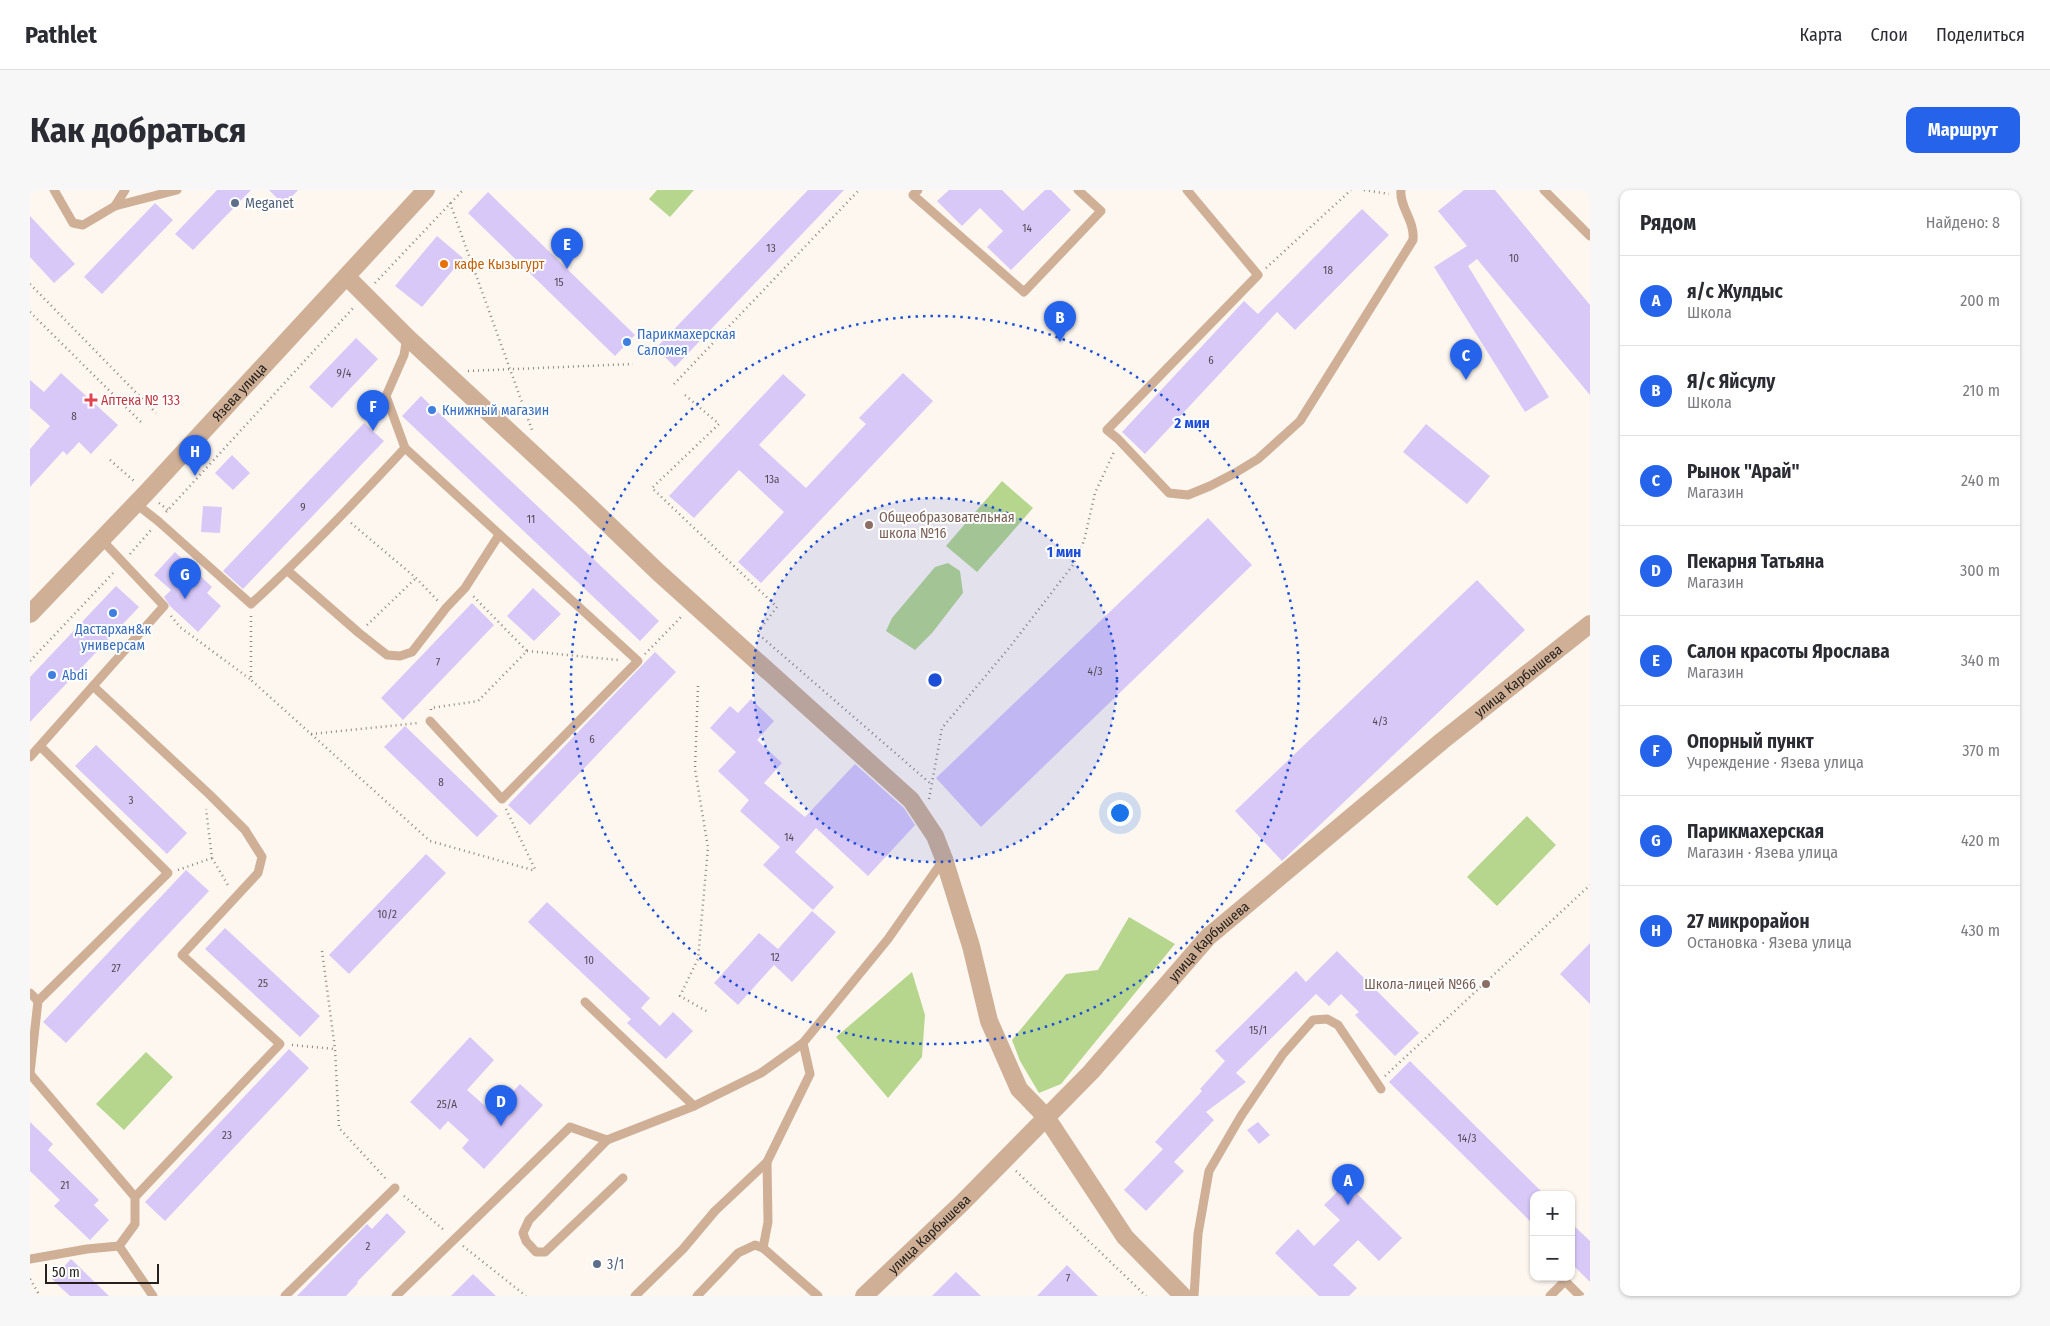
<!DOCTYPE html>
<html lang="ru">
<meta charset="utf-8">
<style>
body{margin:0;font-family:"Fira Sans Condensed",sans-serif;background:#f7f7f7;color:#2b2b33}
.controls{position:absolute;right:15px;bottom:15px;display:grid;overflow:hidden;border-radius:10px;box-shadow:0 1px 4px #0004}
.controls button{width:45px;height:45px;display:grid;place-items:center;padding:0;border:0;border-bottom:1px solid #e1e1e2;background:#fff;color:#2b2b33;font:25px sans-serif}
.scale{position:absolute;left:15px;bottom:12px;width:114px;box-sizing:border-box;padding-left:5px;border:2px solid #25201c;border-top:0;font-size:14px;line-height:18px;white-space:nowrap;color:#25201c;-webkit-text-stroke:4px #fff;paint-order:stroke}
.you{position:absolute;left:1089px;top:622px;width:18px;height:18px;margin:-12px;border:4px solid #fff;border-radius:50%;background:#1a73e8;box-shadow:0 0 0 8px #1a73e833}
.badge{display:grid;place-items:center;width:32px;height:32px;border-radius:50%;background:#2563eb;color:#fff;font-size:16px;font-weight:700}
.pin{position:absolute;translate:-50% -41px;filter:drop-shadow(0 1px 2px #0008)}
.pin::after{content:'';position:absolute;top:26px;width:18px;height:15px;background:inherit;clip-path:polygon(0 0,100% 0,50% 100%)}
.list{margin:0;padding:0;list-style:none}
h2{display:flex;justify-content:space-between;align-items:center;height:65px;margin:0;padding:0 20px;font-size:21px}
h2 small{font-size:16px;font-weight:400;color:#7c7c81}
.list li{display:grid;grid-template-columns:32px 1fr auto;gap:15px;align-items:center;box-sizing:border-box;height:90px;padding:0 20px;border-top:1px solid #e1e1e2}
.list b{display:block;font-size:19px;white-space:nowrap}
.list p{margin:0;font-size:16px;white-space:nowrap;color:#7c7c81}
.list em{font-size:16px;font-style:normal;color:#7c7c81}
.map{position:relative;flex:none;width:1560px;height:1106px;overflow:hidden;border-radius:10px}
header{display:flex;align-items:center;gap:30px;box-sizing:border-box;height:70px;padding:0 25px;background:#fff;border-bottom:1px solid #e1e1e2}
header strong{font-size:24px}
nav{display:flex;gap:28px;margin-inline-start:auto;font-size:18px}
.intro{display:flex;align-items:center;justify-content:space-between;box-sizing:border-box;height:120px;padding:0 30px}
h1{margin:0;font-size:35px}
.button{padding:12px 22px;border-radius:10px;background:#2563eb;color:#fff;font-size:18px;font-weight:700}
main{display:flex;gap:30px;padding:0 30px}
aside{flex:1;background:#fff;border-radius:10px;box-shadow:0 1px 4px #0004}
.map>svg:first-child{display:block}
.green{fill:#b6d68d}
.building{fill:#d8c8f8}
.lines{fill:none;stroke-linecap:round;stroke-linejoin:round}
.path{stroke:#8c8681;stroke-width:2.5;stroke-dasharray:1 4;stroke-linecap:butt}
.service{stroke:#cfb096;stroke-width:9}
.minor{stroke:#cfb096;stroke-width:18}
.ring{fill:none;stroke:#1d4ed8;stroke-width:2.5;stroke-dasharray:2.5 5}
.service-dot{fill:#5c6f8a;stroke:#fff;stroke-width:2}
.food-dot{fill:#e8710a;stroke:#fff;stroke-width:2}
.shop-dot{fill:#3f7fe0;stroke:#fff;stroke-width:2}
.health-dot{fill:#e0444e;stroke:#fff;stroke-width:2}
.education-dot{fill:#8d6e63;stroke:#fff;stroke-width:2}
.labels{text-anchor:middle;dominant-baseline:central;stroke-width:4;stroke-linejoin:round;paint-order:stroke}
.number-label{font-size:11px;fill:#524a53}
.service-label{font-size:14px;fill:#4e5e75;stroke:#fff;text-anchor:start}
.food-label{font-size:14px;fill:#c56008;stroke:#fff;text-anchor:start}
.shop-label{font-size:14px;fill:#366cbe;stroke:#fff;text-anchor:start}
.street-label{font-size:14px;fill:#25201c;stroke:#fff}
.health-label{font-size:14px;fill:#be3a42;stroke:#fff;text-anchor:start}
.education-label{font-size:14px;fill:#785e54;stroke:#fff;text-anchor:start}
.centre{fill:#1d4ed8;stroke:#fff;stroke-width:2.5}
.ring-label{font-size:15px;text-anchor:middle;font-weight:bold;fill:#1d4ed8;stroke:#fff;stroke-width:4;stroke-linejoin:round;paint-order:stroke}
</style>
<header>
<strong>Pathlet</strong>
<nav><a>Карта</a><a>Слои</a><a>Поделиться</a></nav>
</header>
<div class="intro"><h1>Как добраться</h1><a class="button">Маршрут</a></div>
<main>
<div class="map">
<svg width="1560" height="1106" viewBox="0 0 1560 1106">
<rect width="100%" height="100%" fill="#fef7f0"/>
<!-- green -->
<g class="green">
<polygon points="627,0 664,0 640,27 619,9"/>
<polygon points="972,291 1003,318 947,382 916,356"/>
<polygon points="918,373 930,381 933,403 902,443 885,460 856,441 862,428 905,377"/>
<polygon points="1497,626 1526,655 1467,716 1437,687"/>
<polygon points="1099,727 1145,754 1031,894 1009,903 990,871 982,850 1036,784 1068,780"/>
<polygon points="882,782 895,825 892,867 858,908 806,847"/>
<polygon points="116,862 143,887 94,940 66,914"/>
</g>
<!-- building -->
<g class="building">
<polygon points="187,0 221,0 163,60 145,44"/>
<polygon points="239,0 268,0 254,15"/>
<polygon points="778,0 814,0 645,177 626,158"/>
<polygon points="919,0 972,0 993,21 1015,0 1021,0 1041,20 981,80 957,57 973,41 950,18 932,36 907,11"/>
<polygon points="1434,0 1465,0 1560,115 1560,205 1447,69 1438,76 1519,207 1495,222 1404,77 1437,56 1408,21"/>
<polygon points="458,2 605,145 585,166 438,23"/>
<polygon points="125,13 143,30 72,104 54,87"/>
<polygon points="1332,19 1359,45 1265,140 1247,122 1115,264 1092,242 1214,111 1228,124"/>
<polygon points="0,26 45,74 24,93 0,67"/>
<polygon points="407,46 433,68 392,117 365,96"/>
<polygon points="326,148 348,169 302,218 279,197"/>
<polygon points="31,183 88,235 61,264 49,252 37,265 33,261 0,297 0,259 20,236 0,218 0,190 14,202"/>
<polygon points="873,183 903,211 731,393 708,372 754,322 709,280 664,328 639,306 753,184 776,205 729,255 776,298 836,234 829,228"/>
<polygon points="391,206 629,431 610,451 372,226"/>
<polygon points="334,233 354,251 213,399 193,381"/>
<polygon points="1396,234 1460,286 1437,314 1373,262"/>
<polygon points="202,265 220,283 203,300 185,283"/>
<polygon points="173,316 192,317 190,343 171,342"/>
<polygon points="1178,328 1222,375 951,637 906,588"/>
<polygon points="145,362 182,397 177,403 191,416 168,442 140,416 134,407 141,400 124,385"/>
<polygon points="1447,390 1495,440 1252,671 1205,621"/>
<polygon points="86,396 109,417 0,532 0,487"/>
<polygon points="503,398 531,424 504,451 477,426"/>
<polygon points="442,413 464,435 373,530 351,508"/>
<polygon points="625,462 646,482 500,635 478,615"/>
<polygon points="721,509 744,531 727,550 752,573 734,593 775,627 825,574 874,618 885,635 838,686 786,638 765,662 804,697 783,720 733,675 750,657 710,621 719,610 688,581 706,562 680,538 700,516 708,523"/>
<polygon points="375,536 468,626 447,647 354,557"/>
<polygon points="66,555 157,643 137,664 45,576"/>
<polygon points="396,664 416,683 319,784 299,765"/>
<polygon points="156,680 179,701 36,853 13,832"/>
<polygon points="517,712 620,808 611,818 630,836 643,822 663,841 636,869 597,833 601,829 498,732"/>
<polygon points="782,721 806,742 762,792 744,775 708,815 684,793 729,743 748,759"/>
<polygon points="195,738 290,826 270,847 175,759"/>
<polygon points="1560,753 1560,814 1530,784"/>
<polygon points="1307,761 1389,843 1365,866 1325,825 1329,822 1311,804 1299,816 1286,804 1206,883 1216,892 1176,922 1184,930 1144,972 1154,981 1116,1021 1094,1000 1133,959 1125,952 1172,901 1170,899 1195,871 1185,861 1266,781 1276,792"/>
<polygon points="440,847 464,870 437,900 463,923 490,894 513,915 454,979 432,958 439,950 418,931 410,940 380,912"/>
<polygon points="259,859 279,878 135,1031 115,1012"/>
<polygon points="1380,871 1515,1005 1504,1005 1504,1035 1359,892"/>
<polygon points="0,932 23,954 18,960 69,1010 64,1015 79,1030 60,1050 24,1016 30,1010 0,981"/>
<polygon points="1228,932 1240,945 1229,954 1217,940"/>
<polygon points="1316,993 1372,1048 1349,1071 1328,1050 1303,1075 1327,1098 1319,1106 1289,1106 1245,1063 1268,1039 1284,1056 1310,1030 1294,1015"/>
<polygon points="357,1023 376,1042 327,1092 328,1093 316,1106 267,1106 337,1034 342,1039"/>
<polygon points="1541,1033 1560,1051 1560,1092 1541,1073"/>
<polygon points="41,1069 79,1106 40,1106 29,1096 22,1089"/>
<polygon points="1037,1075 1068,1106 1007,1106"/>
<polygon points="926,1082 951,1106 902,1106"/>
<polygon points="443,1084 466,1106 421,1106"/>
</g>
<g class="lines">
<!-- path -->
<g class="path">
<polyline points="1334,0 1359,4"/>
<polyline points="420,13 502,240"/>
<polyline points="1236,78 1321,0"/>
<polyline points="345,93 433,0"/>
<polyline points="0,94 126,223"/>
<polyline points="0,122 113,234"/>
<polyline points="438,181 603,174"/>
<polyline points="644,194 829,0"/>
<polyline points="655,205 689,234 622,298 747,417 727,443 901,594"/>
<polyline points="80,270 104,291"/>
<polyline points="129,313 138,320"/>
<polyline points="136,322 325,116"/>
<polyline points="321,333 386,388 408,411"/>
<polyline points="100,364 121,340"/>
<polyline points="141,426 150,437 220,489"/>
<polyline points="221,426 221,490 400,651 506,681"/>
<polyline points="337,435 386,388"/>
<polyline points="497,461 588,470"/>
<polyline points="615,464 653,425"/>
<polyline points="0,471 85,381"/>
<polyline points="668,496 665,579 678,658 668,769 650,806 678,822"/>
<polyline points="401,520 401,518 448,511 497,461 443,406"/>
<polyline points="281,544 389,533"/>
<polyline points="899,609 912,538 979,458 1043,375 1054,351 1065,303 1084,262"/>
<polyline points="476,619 506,681"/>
<polyline points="182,668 199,697"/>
<polyline points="148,680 182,668 176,619"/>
<polyline points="292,761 305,859 309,938 357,990"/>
<polyline points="262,855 305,859"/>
<polyline points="1355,886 1560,695"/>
<polyline points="986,981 1116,1106"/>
<polyline points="374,1006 415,1041"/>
<polyline points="433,1056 496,1106"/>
<polyline points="0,1089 10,1106"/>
</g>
<!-- service -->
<g class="service">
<polyline points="24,0 43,33 53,35 85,16 147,0"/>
<polyline points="888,0 883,5 994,102 1071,21 1048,0"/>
<path d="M1157,0L1228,85L1077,240L1088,249L1139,303L1158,305L1180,296L1205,283L1228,269L1270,231L1383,50C1385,30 1369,17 1371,0"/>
<polyline points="1514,0 1560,46"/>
<polyline points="85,16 95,0"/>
<polyline points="377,147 374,165 356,206 375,258 608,471 472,609 400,531"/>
<path d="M105,313L128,331L221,414C275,365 325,312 375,258"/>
<polyline points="258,381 329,443 357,465 370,466 382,462 416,418 435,398 469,345"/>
<polyline points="63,496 180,605 215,640 232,667 228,683 152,765 250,854 105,1007"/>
<polyline points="0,567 134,416 71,349"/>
<polyline points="0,803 8,811"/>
<polyline points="555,812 664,916"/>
<polyline points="0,883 8,811 138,683 11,557"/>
<polyline points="0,884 105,1007 105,1034 89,1056 123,1106"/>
<polyline points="577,950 499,1030 493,1043 496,1051 506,1062 515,1062 593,988"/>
<polyline points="733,1058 738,1032 737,972"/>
<polyline points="0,1069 57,1059 89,1056"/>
<polyline points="255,1106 365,998"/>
<polyline points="366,1106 540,937 577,950 664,916 731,883 773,853 858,749 914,669"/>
<polyline points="605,1106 653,1059 685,1021 737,972 780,884 773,853"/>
<polyline points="667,1106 708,1063 725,1055 733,1058 788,1106"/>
<polyline points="1164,1106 1168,1044 1179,981 1211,926 1253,864 1283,830 1297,829 1308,835 1351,899"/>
<polyline points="1520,1106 1535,1091 1550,1106"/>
</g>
<!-- minor -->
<g class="minor">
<polyline points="317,87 377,147 553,310 628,382 881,610 905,646 914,669 941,756 959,831 989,899 1016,927 1095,1047 1153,1106"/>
<path id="s1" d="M0,424L117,302L396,0"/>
<path id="s2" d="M834,1106L931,1014L1061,882L1178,747L1412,551L1560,434"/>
</g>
</g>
<!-- distance rings -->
<circle cx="905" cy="490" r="182" fill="#1d4ed8" fill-opacity=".12"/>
<g class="ring">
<circle cx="905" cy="490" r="182"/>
<circle cx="905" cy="490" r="364"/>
</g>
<!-- markers -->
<g class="service-dot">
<circle cx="205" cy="13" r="5"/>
<circle cx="567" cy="1074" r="5"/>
</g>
<circle class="food-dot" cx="414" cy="74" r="5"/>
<g class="shop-dot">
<circle cx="597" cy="152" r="5"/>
<circle cx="402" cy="220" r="5"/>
<circle cx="83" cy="423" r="5"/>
<circle cx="22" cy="485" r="5"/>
</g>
<path class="health-dot" d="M58.5 202.5h5v5h5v5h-5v5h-5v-5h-5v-5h5z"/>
<g class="education-dot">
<circle cx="839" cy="335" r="5"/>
<circle cx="1456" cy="794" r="5"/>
</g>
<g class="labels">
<!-- number labels -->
<g class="number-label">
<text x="997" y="38">14</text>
<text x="741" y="58">13</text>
<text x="1484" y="68">10</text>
<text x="1298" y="80">18</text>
<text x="529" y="92">15</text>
<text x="1181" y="170">6</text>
<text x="314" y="183">9/4</text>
<text x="44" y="226">8</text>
<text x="742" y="289">13а</text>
<text x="273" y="317">9</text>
<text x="501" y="329">11</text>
<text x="408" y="472">7</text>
<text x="1065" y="481">4/3</text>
<text x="1350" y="531">4/3</text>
<text x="562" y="549">6</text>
<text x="411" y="592">8</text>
<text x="101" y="610">3</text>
<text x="759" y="647">14</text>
<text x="357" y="724">10/2</text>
<text x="745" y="767">12</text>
<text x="559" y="770">10</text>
<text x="86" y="778">27</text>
<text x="233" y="793">25</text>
<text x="1228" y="840">15/1</text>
<text x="417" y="914">25/А</text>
<text x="197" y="945">23</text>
<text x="1437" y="948">14/3</text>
<text x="35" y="995">21</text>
<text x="338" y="1056">2</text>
<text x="1038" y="1088">7</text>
</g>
<!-- service labels -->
<g class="service-label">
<text x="215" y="13">Meganet</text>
<text x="577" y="1074">3/1</text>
</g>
<!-- food labels -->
<g class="food-label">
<text x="424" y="74">кафе Кызыгурт</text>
</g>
<!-- shop labels -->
<g class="shop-label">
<text x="607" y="144">Парикмахерская<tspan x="607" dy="16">Саломея</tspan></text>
<text x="412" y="220">Книжный магазин</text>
<text x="83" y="439" text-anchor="middle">Дастархан&amp;к<tspan x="83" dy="16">универсам</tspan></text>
<text x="32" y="485">Abdi</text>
</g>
<!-- street labels -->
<g class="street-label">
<text stroke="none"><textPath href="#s1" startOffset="305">Язева улица</textPath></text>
<text stroke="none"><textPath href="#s2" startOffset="900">улица Карбышева</textPath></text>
<text stroke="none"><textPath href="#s2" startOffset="495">улица Карбышева</textPath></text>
<text stroke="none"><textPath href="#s2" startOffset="90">улица Карбышева</textPath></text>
</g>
<!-- health labels -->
<g class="health-label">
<text x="71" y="210">Аптека № 133</text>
</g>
<!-- education labels -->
<g class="education-label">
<text x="849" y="327">Общеобразовательная<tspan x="849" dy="16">школа №16</tspan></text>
<text x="1446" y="794" text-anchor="end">Школа-лицей №66</text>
</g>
</g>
<circle cx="905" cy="490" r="8" class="centre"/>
<g class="ring-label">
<text x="1162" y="238">2 мин</text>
<text x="1034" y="367">1 мин</text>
</g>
</svg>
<div class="controls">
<button>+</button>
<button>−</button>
</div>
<div class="scale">50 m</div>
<div class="you"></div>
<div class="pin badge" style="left:1318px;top:1015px">A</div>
<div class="pin badge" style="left:1030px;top:152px">B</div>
<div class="pin badge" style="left:1436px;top:190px">C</div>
<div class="pin badge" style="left:471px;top:936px">D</div>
<div class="pin badge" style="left:537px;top:79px">E</div>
<div class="pin badge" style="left:343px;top:241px">F</div>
<div class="pin badge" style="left:155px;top:409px">G</div>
<div class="pin badge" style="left:165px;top:286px">H</div>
</div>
<aside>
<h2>Рядом<small>Найдено: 8</small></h2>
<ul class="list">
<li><span class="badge">A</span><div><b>я/c Жулдыс</b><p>Школа</p></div><em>200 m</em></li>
<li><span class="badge">B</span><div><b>Я/c Яйсулу</b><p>Школа</p></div><em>210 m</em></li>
<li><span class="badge">C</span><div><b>Рынок &quot;Арай&quot;</b><p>Магазин</p></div><em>240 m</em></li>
<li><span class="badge">D</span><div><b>Пекарня Татьяна</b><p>Магазин</p></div><em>300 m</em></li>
<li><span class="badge">E</span><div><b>Салон красоты Ярослава</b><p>Магазин</p></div><em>340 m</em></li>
<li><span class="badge">F</span><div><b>Опорный пункт</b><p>Учреждение · Язева улица</p></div><em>370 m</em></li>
<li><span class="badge">G</span><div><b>Парикмахерская</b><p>Магазин · Язева улица</p></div><em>420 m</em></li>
<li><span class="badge">H</span><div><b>27 микрорайон</b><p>Остановка · Язева улица</p></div><em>430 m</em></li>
</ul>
</aside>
</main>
